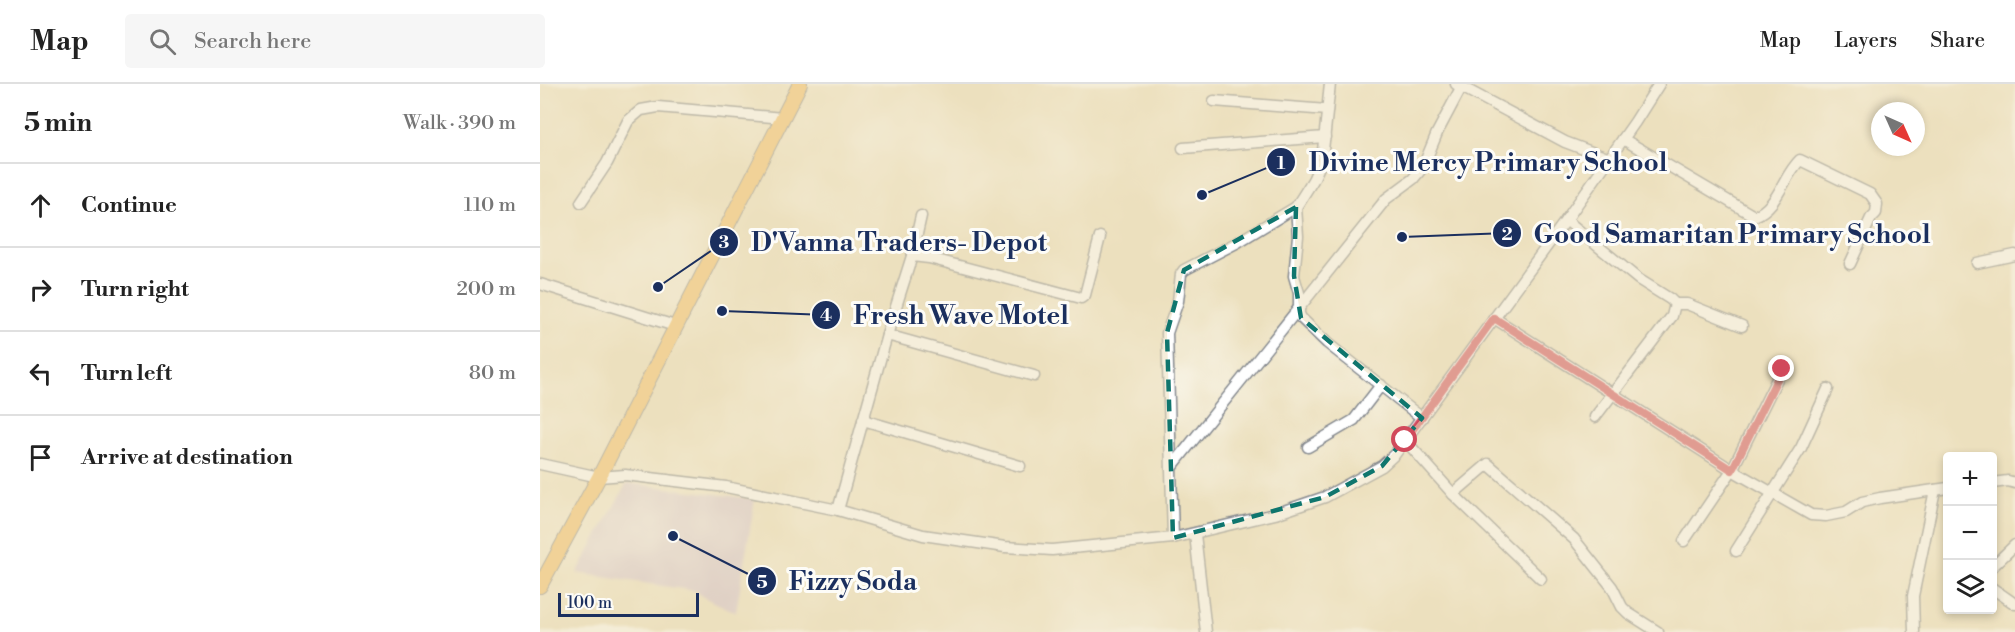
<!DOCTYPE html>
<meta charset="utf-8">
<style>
body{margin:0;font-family:"Libre Bodoni",serif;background:#f6f6f6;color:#222}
.controls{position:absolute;right:18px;bottom:18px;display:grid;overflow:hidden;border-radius:6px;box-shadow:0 3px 9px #0003}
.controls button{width:54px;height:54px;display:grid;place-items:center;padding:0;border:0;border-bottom:2px solid #e0e0e0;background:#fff;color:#222;font:30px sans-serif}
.compass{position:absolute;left:1331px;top:18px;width:54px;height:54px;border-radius:50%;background:#fff;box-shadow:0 3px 9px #0003;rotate:135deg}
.scale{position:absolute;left:18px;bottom:15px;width:141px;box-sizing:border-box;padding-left:6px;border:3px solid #1b2f5e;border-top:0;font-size:16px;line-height:21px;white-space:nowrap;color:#1b2f5e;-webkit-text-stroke:4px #fdfcf7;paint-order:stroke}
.stop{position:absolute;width:18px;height:18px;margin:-14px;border:4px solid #d1495b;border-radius:50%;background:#fff}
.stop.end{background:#d1495b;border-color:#fff;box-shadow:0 2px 6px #0008}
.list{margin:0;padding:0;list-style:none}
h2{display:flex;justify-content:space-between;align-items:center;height:78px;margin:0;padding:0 24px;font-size:26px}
h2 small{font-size:20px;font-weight:400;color:#767676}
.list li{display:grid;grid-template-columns:39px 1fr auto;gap:18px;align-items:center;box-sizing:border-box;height:84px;padding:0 24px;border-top:2px solid #e0e0e0}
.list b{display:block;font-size:22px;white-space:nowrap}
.list em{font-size:20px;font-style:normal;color:#767676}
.icon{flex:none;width:33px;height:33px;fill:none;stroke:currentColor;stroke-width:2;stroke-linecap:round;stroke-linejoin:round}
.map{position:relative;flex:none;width:1475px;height:548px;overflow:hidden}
header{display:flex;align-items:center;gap:36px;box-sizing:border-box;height:84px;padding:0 30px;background:#fff;border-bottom:2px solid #e0e0e0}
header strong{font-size:28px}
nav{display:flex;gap:33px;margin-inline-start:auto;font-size:21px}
.search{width:420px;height:54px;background:#f6f6f6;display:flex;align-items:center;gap:15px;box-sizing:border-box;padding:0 21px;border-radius:6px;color:#767676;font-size:22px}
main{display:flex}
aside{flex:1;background:#fff}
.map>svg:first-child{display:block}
.industrial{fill:#cfbdce}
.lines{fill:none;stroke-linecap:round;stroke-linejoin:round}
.minor-casing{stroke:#84888e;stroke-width:13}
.major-casing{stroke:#84888e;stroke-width:16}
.minor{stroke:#fff;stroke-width:10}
.major{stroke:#f5c16b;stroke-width:14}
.route{stroke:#d1495b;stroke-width:8}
.marked{fill:none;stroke:#0f766e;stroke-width:4.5;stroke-dasharray:12 8;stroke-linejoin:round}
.leader{fill:none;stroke:#1b2f5e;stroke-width:2}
.callout-dot{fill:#1b2f5e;stroke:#fdfcf7;stroke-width:2}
.mark-label{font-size:18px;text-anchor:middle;font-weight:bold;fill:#fff}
.callout-label{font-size:26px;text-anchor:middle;font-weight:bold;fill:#1b2f5e;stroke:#fdfcf7;stroke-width:6;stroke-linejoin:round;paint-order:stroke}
</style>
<header>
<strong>Map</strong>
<div class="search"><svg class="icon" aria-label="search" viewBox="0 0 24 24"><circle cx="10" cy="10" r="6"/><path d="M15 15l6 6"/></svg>Search here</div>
<nav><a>Map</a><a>Layers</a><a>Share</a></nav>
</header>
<main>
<aside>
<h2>5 min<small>Walk · 390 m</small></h2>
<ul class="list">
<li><svg class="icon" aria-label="ahead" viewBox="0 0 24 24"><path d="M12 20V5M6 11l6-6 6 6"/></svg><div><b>Continue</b></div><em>110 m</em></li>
<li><svg class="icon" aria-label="right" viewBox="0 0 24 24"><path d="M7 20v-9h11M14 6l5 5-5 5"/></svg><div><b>Turn right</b></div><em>200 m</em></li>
<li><svg class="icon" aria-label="left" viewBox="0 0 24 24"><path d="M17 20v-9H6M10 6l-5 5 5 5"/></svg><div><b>Turn left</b></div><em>80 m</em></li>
<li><svg class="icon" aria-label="arrive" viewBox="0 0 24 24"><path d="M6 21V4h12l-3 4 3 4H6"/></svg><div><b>Arrive at destination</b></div></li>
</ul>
</aside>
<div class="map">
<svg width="1475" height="548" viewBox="0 0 1475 548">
<rect width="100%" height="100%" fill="#fdfcf7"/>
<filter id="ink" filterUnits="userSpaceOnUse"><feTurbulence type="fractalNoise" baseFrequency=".0167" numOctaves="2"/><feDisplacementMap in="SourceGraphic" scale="12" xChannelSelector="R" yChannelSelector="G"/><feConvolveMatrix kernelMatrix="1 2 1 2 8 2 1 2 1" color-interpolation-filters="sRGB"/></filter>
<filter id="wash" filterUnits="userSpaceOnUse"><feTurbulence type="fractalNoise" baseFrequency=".008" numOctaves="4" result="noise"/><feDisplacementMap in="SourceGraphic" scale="24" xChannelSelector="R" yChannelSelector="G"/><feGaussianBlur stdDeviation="1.35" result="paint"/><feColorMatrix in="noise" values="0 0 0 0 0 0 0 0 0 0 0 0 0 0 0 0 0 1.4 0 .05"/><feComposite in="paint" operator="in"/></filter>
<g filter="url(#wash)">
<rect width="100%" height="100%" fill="#ece0be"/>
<!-- industrial -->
<polygon class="industrial" points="87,399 215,415 196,528 163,513 156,507 37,489"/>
</g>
<g filter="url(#ink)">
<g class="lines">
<defs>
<g id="minor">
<polyline points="916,0 1025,58 1070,75"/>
<polyline points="674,17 787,26"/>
<path d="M1083,55L1214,132C1238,124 1243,92 1260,76L1330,110L1337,120L1336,129L1331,134L1310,180"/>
<polyline points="643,64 785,53"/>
<polyline points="41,118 67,79 88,37 101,26 118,23 243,34"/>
<polyline points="756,123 758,152 754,192 759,209 759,230 761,234 787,259 882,334"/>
<polyline points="1026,136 1098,195 1130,215 1135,220 1132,232 1055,333"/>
<polyline points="372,172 389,174 541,214 545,211 560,153"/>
<polyline points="1437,179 1475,171"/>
<polyline points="0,200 135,242"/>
<polyline points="1135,220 1147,220 1202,242"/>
<polyline points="954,234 1192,386 1271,431 1286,432 1306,428 1322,418 1340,414 1408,404"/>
<polyline points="347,251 494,292"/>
<polyline points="323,336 480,382"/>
<polyline points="865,356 913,410 1001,495"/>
<polyline points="768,363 814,336 841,301"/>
<polyline points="0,380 59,393 85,391 186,403 298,426 383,451 465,463 512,466 633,454 735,430 785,413 842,382 855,370 1026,136 1095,38 1119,0"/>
<polyline points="631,384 846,115 873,95 883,83 897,49 923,0"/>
<polyline points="1452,399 1468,397 1475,399"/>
<polyline points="913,410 948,380 1034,455 1072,503 1082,523 1088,529 1118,548"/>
<polyline points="298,426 347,251 372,172 381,132"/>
<polyline points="655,450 666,548"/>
<polyline points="633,454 627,249 638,217 641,190 644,186 698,158 756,123 773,96 782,76 790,0"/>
<polyline points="1144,457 1192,386 1242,285"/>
<polyline points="1196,467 1261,364 1288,305"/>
<polyline points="1452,483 1475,461"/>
<polyline points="1452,504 1475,520"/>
<polyline points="1374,548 1373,512 1395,406"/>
</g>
<polyline id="major" points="0,502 59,393 260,0"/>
</defs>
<!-- minor casing -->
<use href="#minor" class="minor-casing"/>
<!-- major casing -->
<use href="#major" class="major-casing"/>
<!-- minor -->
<use href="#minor" class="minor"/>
<!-- major -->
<use href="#major" class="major"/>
</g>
</g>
<g class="lines" filter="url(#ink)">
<!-- route -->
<polyline class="route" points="865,356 954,234 1192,386 1242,285"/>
</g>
<!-- marked area -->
<path d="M0 0H1475V548H0ZM756,123L754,192L761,234L882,334L842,382L785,413L633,454L627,249L644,186Z" fill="#ece0be" fill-opacity=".55" fill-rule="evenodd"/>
<path class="marked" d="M756,123L754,192L761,234L882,334L842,382L785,413L633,454L627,249L644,186Z"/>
<!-- callouts -->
<path class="leader" d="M662 111L741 78M862 153L967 149M118 203L184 158M182 227L286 231M133 452L222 497"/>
<g class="callout-dot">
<circle cx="662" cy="111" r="6"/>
<circle cx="862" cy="153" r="6"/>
<circle cx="118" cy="203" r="6"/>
<circle cx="182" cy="227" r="6"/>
<circle cx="133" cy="452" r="6"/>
<circle cx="741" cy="78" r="15"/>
<circle cx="967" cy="149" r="15"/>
<circle cx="184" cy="158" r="15"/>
<circle cx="286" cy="231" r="15"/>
<circle cx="222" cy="497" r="15"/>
</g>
<g class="mark-label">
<text x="741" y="85">1</text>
<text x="967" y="156">2</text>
<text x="184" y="164">3</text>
<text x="286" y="237">4</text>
<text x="222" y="504">5</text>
</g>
<g class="callout-label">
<text x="948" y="87">Divine Mercy Primary School</text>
<text x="1192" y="159">Good Samaritan Primary School</text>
<text x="359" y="167">D'Vanna Traders- Depot</text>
<text x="421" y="240">Fresh Wave Motel</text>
<text x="313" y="506">Fizzy Soda</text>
</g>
</svg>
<div class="controls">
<button>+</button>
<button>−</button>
<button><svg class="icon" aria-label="layers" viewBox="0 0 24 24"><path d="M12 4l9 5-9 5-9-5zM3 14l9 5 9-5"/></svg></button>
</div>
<svg class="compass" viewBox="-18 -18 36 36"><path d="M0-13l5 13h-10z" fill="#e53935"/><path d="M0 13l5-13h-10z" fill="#767676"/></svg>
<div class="scale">100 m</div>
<div class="stop" style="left:865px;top:356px"></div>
<div class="stop end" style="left:1242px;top:285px"></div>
</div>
</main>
